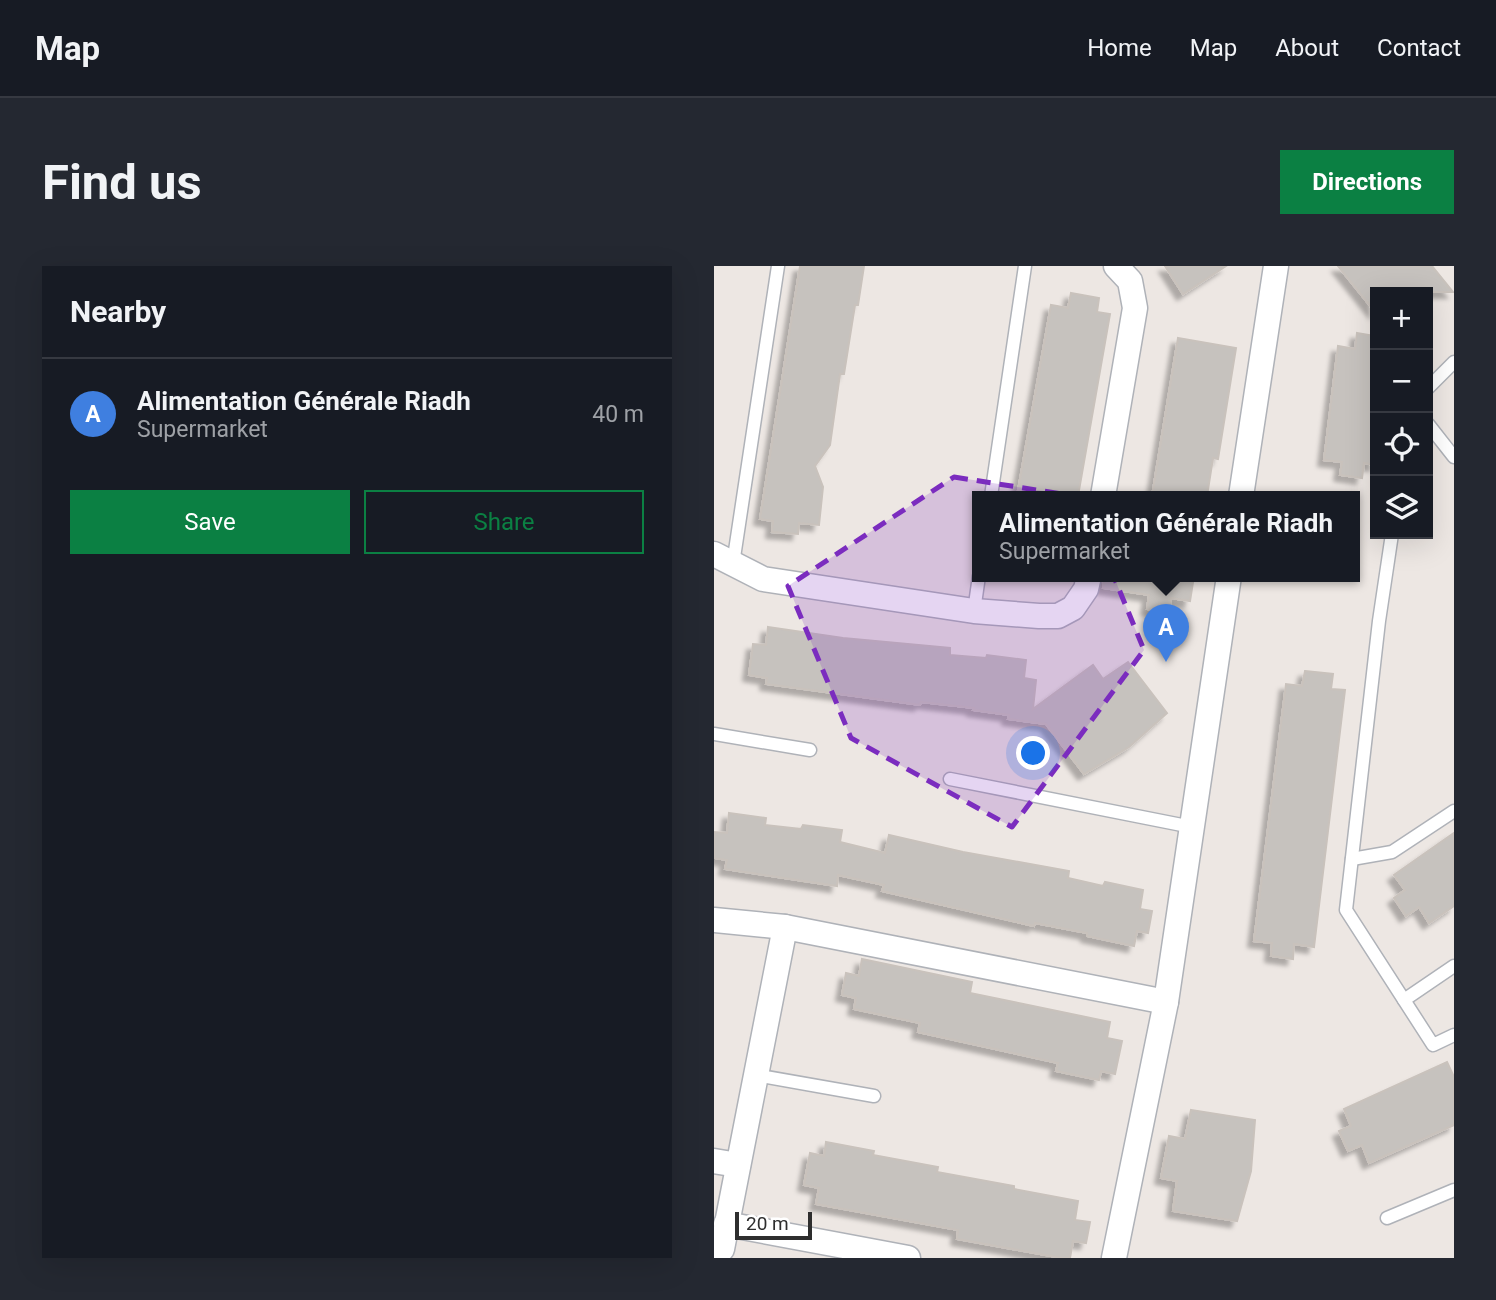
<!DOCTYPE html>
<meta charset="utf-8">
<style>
body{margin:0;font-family:Roboto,sans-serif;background:#242831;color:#f1f3f6}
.controls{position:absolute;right:21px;top:21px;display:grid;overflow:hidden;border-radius:0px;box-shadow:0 7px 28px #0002}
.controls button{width:63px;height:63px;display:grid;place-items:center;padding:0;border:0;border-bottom:2px solid #363941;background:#171b24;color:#f1f3f6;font:35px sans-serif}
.scale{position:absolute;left:21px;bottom:18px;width:77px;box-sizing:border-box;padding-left:7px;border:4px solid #2e2e2e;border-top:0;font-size:19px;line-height:24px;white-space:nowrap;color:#2e2e2e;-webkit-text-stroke:5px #fff;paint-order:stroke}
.you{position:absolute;left:320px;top:488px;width:24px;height:24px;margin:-18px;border:5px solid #fff;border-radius:50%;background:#1a73e8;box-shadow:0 0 0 10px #1a73e833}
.badge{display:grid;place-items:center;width:46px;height:46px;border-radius:50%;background:#0b8043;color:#fff;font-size:23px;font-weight:700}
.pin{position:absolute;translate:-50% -58px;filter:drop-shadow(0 2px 4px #0008)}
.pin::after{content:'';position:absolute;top:37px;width:24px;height:21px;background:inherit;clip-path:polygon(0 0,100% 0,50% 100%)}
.popup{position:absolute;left:258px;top:225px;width:388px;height:91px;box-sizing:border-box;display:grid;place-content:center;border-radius:0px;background:#171b24;filter:drop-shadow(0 2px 5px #0005);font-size:23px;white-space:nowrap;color:#9ea1a6}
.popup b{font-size:26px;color:#f1f3f6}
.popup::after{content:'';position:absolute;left:50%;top:100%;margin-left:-14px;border:14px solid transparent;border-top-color:#171b24}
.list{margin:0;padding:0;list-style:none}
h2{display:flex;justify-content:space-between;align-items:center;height:91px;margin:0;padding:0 28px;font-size:30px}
h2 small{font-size:23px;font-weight:400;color:#9ea1a6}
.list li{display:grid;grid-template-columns:46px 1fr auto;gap:21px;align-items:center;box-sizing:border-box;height:112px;padding:0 28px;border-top:2px solid #363941}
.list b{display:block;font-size:26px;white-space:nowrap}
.list p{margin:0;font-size:23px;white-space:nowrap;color:#9ea1a6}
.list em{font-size:23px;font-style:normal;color:#9ea1a6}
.actions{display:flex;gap:14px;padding:21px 28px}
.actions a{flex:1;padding:16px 0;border:2px solid #0b8043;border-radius:0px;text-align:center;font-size:24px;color:#0b8043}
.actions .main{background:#0b8043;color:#fff}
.icon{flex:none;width:38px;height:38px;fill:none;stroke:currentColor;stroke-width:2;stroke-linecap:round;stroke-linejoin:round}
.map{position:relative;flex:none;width:740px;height:992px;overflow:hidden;border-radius:0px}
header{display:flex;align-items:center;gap:42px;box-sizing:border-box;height:98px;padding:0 35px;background:#171b24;border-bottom:2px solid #363941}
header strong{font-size:33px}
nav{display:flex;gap:38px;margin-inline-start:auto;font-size:24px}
.intro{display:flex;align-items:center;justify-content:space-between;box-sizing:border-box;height:168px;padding:0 42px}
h1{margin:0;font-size:49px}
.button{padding:18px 32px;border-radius:0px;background:#0b8043;color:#fff;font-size:24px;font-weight:700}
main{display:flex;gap:42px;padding:0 42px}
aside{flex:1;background:#171b24;border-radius:0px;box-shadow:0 7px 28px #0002}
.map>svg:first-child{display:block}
.building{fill:#c6c2be;stroke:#c9c2bc;stroke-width:2;filter:url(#shadow)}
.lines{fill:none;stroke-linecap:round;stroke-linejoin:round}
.lane-casing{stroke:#afb2b8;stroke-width:15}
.street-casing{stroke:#afb2b8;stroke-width:27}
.lane{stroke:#fff;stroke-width:12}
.street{stroke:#fff;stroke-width:24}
.marked{fill:#7b2cbf;fill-opacity:0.2;stroke:#7b2cbf;stroke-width:5;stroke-dasharray:14 9;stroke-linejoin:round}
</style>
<header>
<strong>Map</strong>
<nav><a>Home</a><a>Map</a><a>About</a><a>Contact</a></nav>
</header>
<div class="intro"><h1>Find us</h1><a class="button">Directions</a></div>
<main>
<aside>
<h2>Nearby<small></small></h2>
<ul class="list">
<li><span class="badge" style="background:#3f7fe0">A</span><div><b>Alimentation Générale Riadh</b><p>Supermarket</p></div><em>40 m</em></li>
</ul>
<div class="actions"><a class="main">Save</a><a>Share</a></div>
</aside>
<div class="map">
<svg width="740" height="992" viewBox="0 0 740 992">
<defs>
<filter id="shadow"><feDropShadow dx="-6" dy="6" stdDeviation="2" flood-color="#0004"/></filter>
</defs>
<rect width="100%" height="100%" fill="#ede7e3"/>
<!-- building -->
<g class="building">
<polygon points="86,0 150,0 144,39 141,39 130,108 126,108 116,179 101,200 109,221 105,259 85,257 84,268 58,266 59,255 46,253"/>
<polygon points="451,0 512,0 469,28"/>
<polygon points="624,0 718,0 739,26 661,26 661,46"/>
<polygon points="357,27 385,32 383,46 396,48 364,230 303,230 337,39 354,42"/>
<polygon points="643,67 661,70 661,199 650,197 648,212 626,209 628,196 610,194 624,80 641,83"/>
<polygon points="464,72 522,82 504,193 499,192 493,230 438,230"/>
<polygon points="390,310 480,310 476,335 457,332 455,347 433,343 435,329 389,322"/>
<polygon points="54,361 129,372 236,382 236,389 272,392 273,389 312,394 310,412 322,414 319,443 379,399 389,413 414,396 453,447 415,481 370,508 332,458 294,453 295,449 259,444 260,442 207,436 206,439 52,418 53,412 35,409 39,378 52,379"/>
<polygon points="591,405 619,408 617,423 631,424 600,681 580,678 579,693 557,690 558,677 540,675 572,418 588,420"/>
<polygon points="15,547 52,552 51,559 87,563 89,559 128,564 126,576 171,587 175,569 249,586 355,605 354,612 389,620 391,616 429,624 426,643 438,645 434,667 423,665 420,680 373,670 373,667 321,657 320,660 168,625 170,619 124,609 123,620 11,603 13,594 0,592 0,566 13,567"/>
<polygon points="740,567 740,640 715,657 705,641 692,650 680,632 691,624 680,609"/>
<polygon points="148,693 258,716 256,727 396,756 393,772 408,775 401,808 387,805 385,814 342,805 344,797 204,766 206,757 140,743 142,732 128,729 132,707 145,710"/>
<polygon points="733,796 740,811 740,859 655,897 648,879 634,885 625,865 637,860 630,843"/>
<polygon points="477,844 541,854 537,905 523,955 459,945 463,915 447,912 455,870 471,873"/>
<polygon points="112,876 160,885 159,889 224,901 223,906 300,920 300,923 364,935 361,954 376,956 372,977 359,975 356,992 348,992 243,973 244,964 102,938 105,922 90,919 96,887 110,890"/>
</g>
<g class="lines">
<defs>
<g id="lane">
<polyline points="714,122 740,96"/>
<polyline points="714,158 740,191"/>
<polyline points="277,230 311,0"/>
<polyline points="678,268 665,355 632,644 719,779 740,769"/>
<polyline points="19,298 64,0"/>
<polyline points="260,345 265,310"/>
<polyline points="0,468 96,484"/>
<polyline points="236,513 478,561"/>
<polyline points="638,593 678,586 740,545"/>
<polyline points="690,734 740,700"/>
<polyline points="41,809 160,830"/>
<polyline points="673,952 740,924"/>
</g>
<g id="street">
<polyline points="389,230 421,42 416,15 402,0"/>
<polyline points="527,230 562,0"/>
<polyline points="0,288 49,313 260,345 325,350 344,350 359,342 372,323 375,310"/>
<polyline points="0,654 71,661 452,736 515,310"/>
<polyline points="0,895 24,899"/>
<polyline points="12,958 194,992"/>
<polyline points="0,991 8,983 71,661"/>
<polyline points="400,992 452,736"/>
</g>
</defs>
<!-- lane casing -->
<use href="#lane" class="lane-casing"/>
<!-- street casing -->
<use href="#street" class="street-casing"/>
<!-- lane -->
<use href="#lane" class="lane"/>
<!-- street -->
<use href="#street" class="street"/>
</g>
<!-- marked area -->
<path class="marked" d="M240,211L367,231L430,384L298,561L137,472L74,320Z"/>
</svg>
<div class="controls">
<button>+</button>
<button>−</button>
<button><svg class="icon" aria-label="locate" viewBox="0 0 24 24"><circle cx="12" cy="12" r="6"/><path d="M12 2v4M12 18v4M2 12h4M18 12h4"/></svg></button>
<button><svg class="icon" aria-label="layers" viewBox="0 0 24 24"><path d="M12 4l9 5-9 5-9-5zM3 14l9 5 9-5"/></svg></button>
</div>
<div class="scale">20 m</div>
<div class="you"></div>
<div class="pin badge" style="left:452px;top:396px;background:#3f7fe0">A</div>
<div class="popup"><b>Alimentation Générale Riadh</b>Supermarket</div>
</div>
</main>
